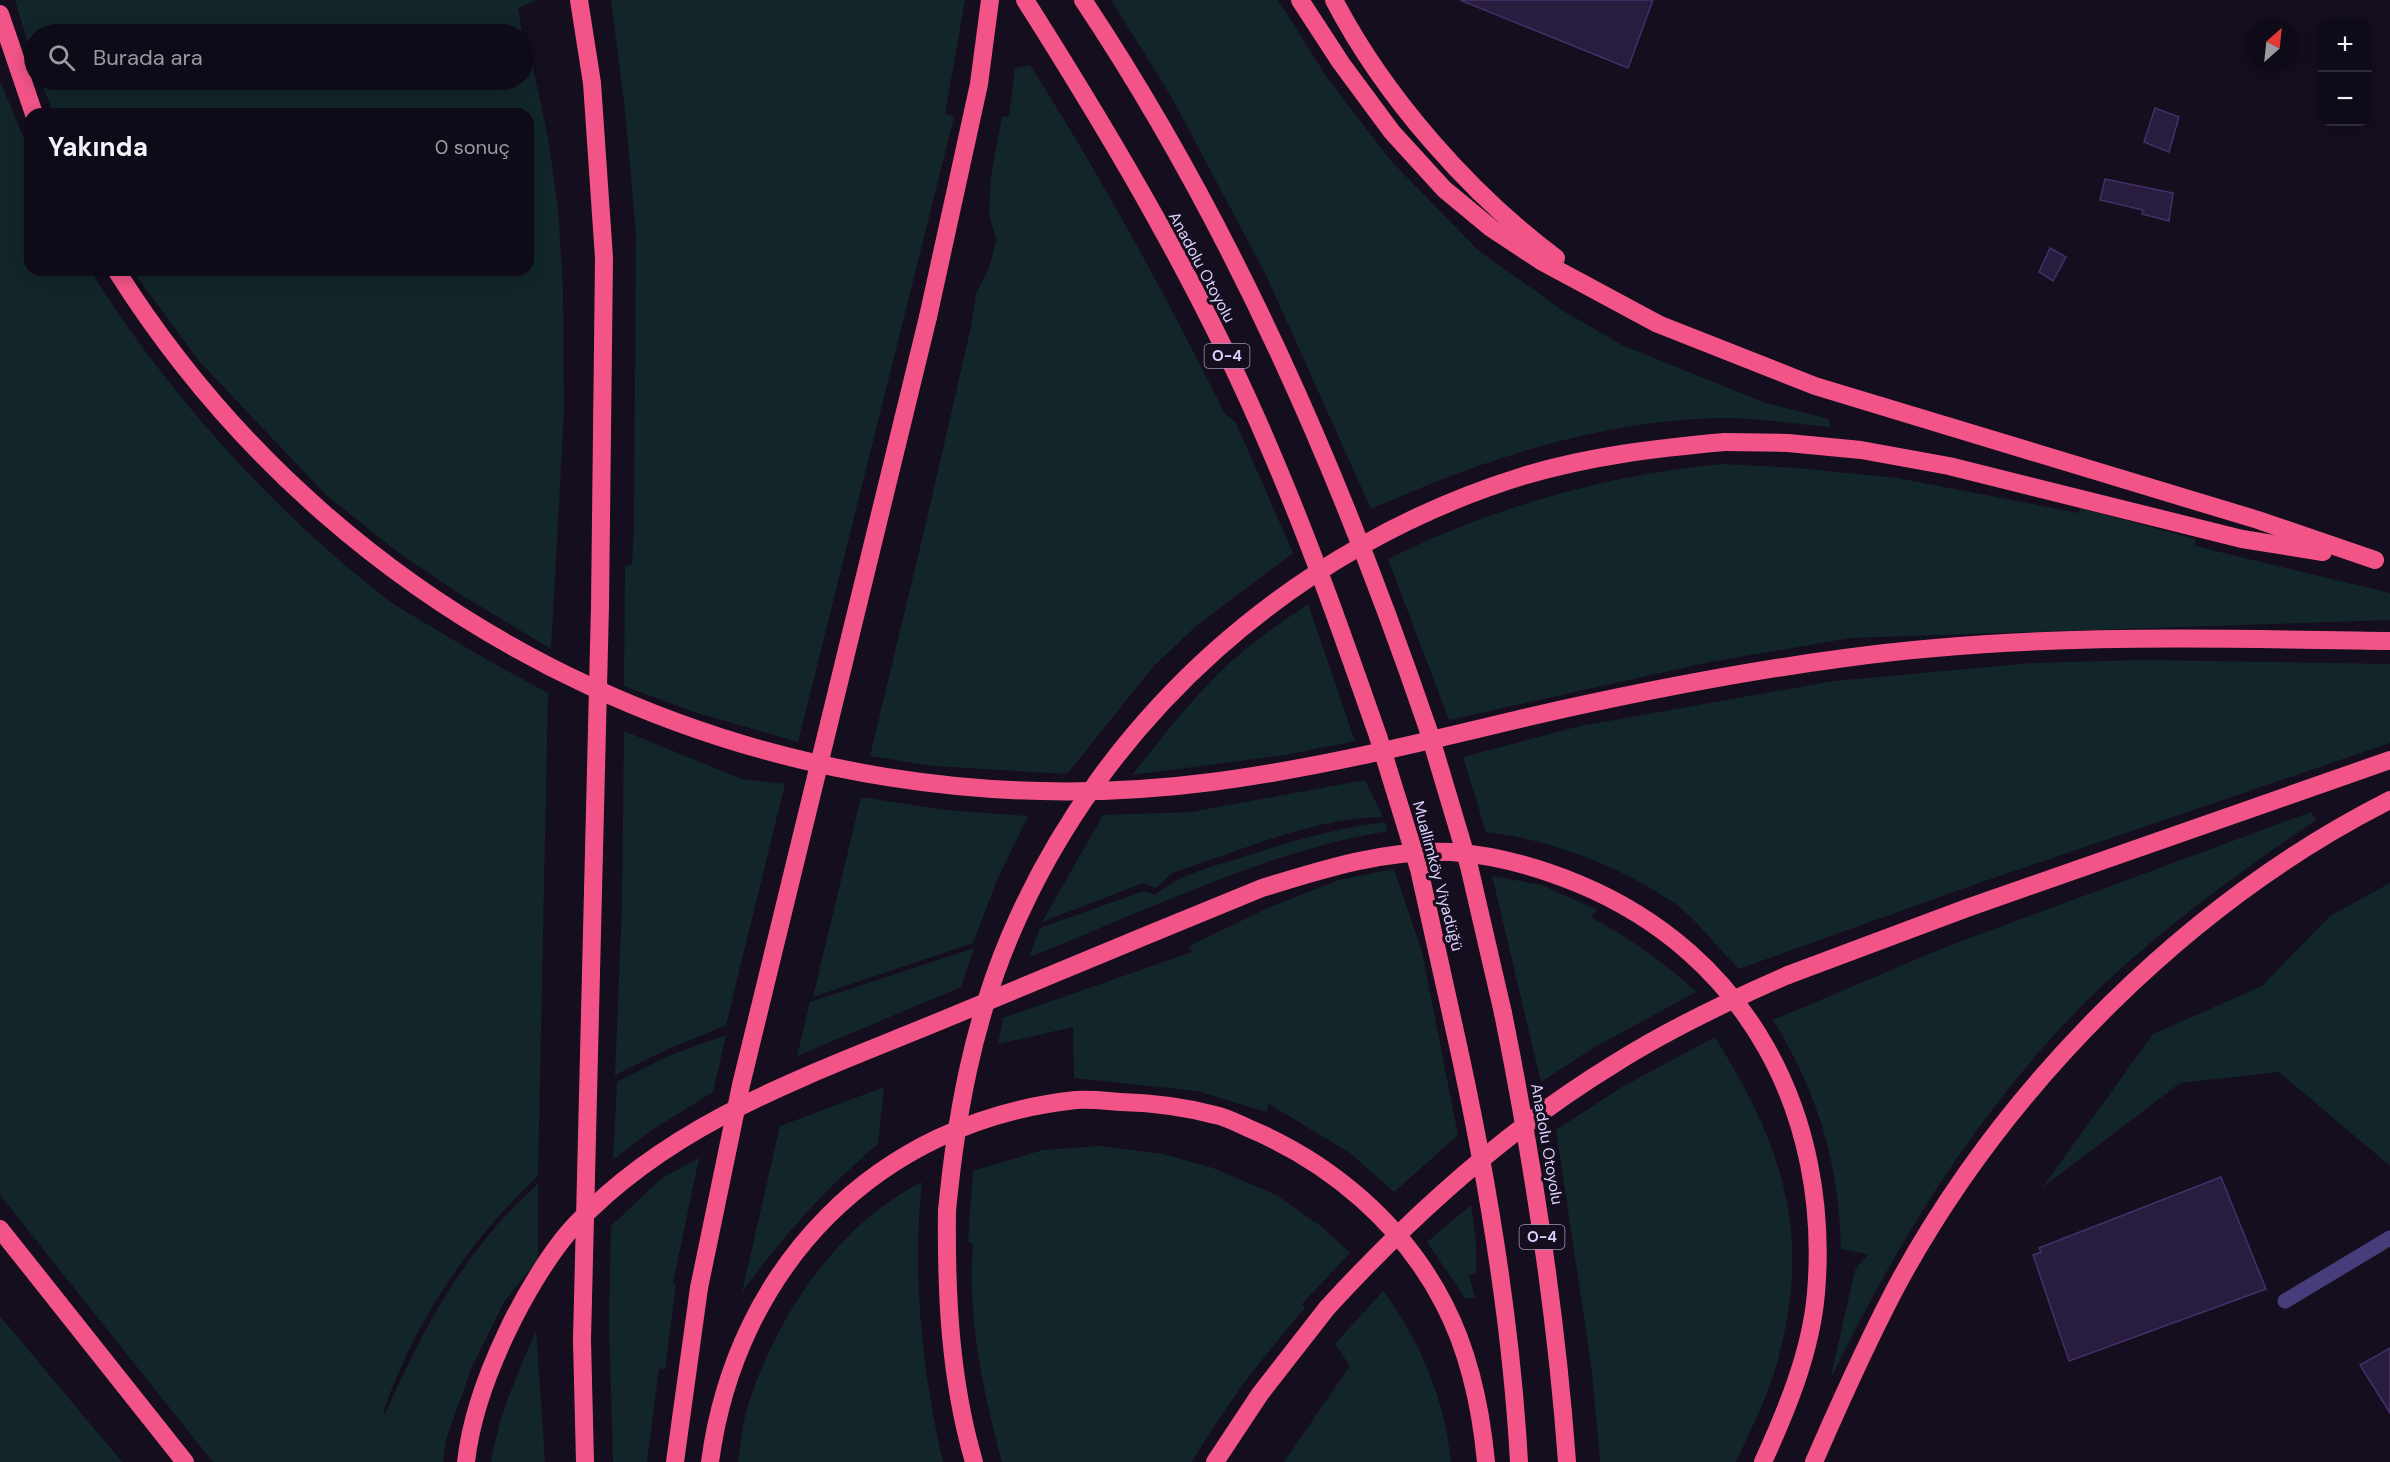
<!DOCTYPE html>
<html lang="tr">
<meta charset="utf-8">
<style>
body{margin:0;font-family:"DM Sans",sans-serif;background:#181320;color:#f1f3f6}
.controls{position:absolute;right:18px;top:18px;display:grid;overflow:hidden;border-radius:12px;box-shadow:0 3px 15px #0003}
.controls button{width:54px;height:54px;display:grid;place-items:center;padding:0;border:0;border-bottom:2px solid #2f2b36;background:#0f0a17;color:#f1f3f6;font:30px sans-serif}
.compass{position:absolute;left:2246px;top:18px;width:54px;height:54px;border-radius:50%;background:#0f0a17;box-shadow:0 3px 15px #0003;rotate:27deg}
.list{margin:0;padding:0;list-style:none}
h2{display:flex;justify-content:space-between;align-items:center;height:78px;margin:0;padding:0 24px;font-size:26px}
h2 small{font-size:20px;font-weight:400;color:#9b9aa1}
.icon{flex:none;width:33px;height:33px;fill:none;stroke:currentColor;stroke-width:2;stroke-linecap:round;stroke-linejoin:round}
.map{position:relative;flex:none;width:2390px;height:1462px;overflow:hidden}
.search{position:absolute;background:#0f0a17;box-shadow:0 3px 15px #0003;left:24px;top:24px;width:510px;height:66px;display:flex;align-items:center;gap:15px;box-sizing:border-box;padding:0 21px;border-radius:33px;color:#9b9aa1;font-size:22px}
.panel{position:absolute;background:#0f0a17;box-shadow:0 3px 15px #0003;left:24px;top:108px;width:510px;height:168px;border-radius:18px}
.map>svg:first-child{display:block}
.green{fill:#122629}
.building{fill:#281c3f;stroke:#442f69;stroke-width:1.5}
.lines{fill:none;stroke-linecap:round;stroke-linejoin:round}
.minor{stroke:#483d7b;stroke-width:15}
.highway{stroke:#f35488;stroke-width:18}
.highway-bridge{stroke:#f35488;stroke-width:18}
.labels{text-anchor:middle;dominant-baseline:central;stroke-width:6;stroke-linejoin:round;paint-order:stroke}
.shield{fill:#140e1f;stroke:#a096ba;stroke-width:1.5}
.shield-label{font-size:15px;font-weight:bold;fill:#dcd0fc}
.street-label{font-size:16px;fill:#dcd0fc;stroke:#140e1f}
</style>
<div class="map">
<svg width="2390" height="1462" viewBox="0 0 2390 1462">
<rect width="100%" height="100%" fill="#140e1f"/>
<!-- green -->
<g class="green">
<polygon points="15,0 536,0 518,8 522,34 34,34 34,63"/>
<polygon points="611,0 965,0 945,114 954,117 798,742 694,712 624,686 625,566 632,564 634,525 636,234 625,110"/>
<path d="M1111,0H1278L1326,76L1391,161L1479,251L1565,312L1622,345L1766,403L1829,419L1831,427C1795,424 1758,418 1722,418C1600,420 1481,460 1371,509L1266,275L1171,96Z"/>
<polygon points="524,41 532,63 548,137 558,209 563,288 564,412 551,649 458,593 395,550 326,495 199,361 132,270 528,270 528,114 54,114 40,80 524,80"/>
<path d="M1030,65C1102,178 1165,294 1225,414L1236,423L1293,553L1195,627L1154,666L1067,774L933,766L870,756L929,510L971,327L976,294L989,268L996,240L989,213L991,176L1002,117L1009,116L1015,68Z"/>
<path d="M0,81L30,153V270H90C166,392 273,511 387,599C400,609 416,617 430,626C468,649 508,672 548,693L538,1176C468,1241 414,1323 383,1413L385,1414C425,1325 464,1250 538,1184V1259L504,1302L471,1369L446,1440L443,1462H213L0,1195Z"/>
<path d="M1722,464L1797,468L1897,478L2079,513L2080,508L2195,539V546L2390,593V620L1850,638L1705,663L1449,720L1388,559C1494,507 1605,475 1722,464Z"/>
<path d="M1308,604L1355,741L1285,755L1132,775C1161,739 1190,701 1223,669C1249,644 1279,624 1308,604Z"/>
<path d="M2143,660L2390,664V743L1979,883L1739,969C1719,949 1696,919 1674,903C1618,865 1553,840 1486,832L1463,757L1580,726L1834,681L2033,663Z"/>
<polygon points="624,731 742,779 785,784 726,1025 666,1050 615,1075 622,905"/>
<path d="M1365,780L1383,817C1315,817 1237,852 1172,873L1156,888L1143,883L1042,922L1103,815L1191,812Z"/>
<polygon points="861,797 945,810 1028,816 997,880 973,943 813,997"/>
<path d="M2311,812L2316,820C2243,869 2170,923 2105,983C1986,1096 1901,1234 1830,1380L1855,1270L1868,1254L1841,1249C1839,1163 1818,1093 1773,1020L1948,946Z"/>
<path d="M1385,822L1388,831C1262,852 1147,911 1029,957L1040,928L1144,891L1155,895C1180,875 1204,869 1234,860C1284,843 1333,829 1385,822Z"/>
<polygon points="1394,869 1422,952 1458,1135 1394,1192 1350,1153 1269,1104 1266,1112 1197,1091 1074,1078 1073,1027 998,1044 1003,1018 1192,952 1189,946 1268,908 1339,880"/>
<path d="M1492,876L1542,885L1597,910L1591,917C1630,939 1664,961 1696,992L1595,1047L1541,1082Z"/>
<polygon points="2390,883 2390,1166 2279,1072 2180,1083 2042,1188 2153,1034 2262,986 2330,916"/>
<polygon points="974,948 961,987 797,1056 810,1002"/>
<polygon points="726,1035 713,1092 650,1131 613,1160 617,1082 668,1056"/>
<path d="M1715,1037C1781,1143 1812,1231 1779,1356C1770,1392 1751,1429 1736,1462H1600L1592,1371L1556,1130L1622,1087Z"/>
<path d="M884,1087L878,1144C824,1189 784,1236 742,1292L780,1126Z"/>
<path d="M1100,1146L1163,1154L1213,1168L1276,1195L1322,1227L1350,1253L1302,1304L1305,1308C1263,1356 1224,1407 1192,1462H1002C983,1391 967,1317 973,1244L968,1241L973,1171L1043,1150Z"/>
<polygon points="699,1158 673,1283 676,1284 665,1370 659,1368 647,1462 613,1462 609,1324 611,1226 662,1178"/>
<path d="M922,1182C912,1276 922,1371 943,1462H738C741,1446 742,1428 746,1412C773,1321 836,1225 922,1182Z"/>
<polygon points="1471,1205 1476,1242 1476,1272 1469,1276 1475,1298 1465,1298 1427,1242"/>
<path d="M1383,1291C1420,1340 1445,1400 1451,1462H1284L1350,1366L1335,1344Z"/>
<polygon points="0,1316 122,1462 0,1462"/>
<path d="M536,1331L545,1462H491C499,1415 517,1374 536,1331Z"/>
</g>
<!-- building -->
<g class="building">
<polygon points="1460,0 1653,0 1628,68"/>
<polygon points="2155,108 2179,117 2169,152 2144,142"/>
<polygon points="2105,179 2173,193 2169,221 2142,214 2143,210 2100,200"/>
<polygon points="2050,248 2066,257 2053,281 2039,272"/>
<polygon points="2221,1177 2266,1289 2069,1361 2033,1255 2041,1252 2039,1248"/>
<polygon points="2390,1348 2390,1413 2360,1365"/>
</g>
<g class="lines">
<!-- minor -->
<polyline class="minor" points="2285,1301 2390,1238"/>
<!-- highway -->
<g class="highway">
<polyline points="579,0 592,83 604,258 600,606"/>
<path d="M1025,0C1115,142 1203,291 1269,447C1310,542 1344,639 1378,736"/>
<path d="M1083,0C1233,225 1342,477 1429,732"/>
<polyline points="1300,0 1341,63 1392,132 1444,189 1491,228 1541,261 1658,324 1815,386 2258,520 2375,560"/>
<path d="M1334,0C1384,96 1469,193 1556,258"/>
<polyline points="0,14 34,114"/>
<path d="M116,270C349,640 779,838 1212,782C1319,768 1424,742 1528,717C1633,693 1739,672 1845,658C2026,633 2208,638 2390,641"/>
<polyline points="928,317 979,84 990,0"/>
<polyline points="1725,442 1788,443 1861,450 1949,466 2242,539 2323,552"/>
<polyline points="1788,975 1967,908 2390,760"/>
<path d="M1503,1013C1533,1162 1556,1311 1567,1462"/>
<path d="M1454,1027C1486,1170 1511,1316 1519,1462"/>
<path d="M947,1211C946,1295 950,1380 974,1462"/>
<polyline points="0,1229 185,1462"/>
<polyline points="582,1340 585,1462"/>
<path d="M466,1462C471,1417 487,1374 506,1334C522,1300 550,1251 576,1224C675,1119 815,1073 945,1019C1051,975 1156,931 1262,888C1323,869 1386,849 1451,852C1495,855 1538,867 1579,884C1747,954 1831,1114 1816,1293C1811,1352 1787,1409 1763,1462"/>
<polyline points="675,1462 699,1288"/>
<path d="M710,1462C736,1267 877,1121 1076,1100C1091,1099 1107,1101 1122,1102C1154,1103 1185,1107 1215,1115C1226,1117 1237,1123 1248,1128C1330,1162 1403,1224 1444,1304C1469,1352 1481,1409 1486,1462"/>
<polyline points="1215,1462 1260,1394 1327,1308"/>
<path d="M1814,1462C1841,1400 1869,1337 1901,1278C2009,1082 2190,901 2390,800"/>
</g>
<!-- highway-bridge -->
<g class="highway-bridge">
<polyline points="1429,732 1469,866 1503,1013"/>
<polyline points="1378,736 1419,869 1454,1027"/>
<path d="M947,1211C956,1116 973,1023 1010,936C1103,716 1296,546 1523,476C1589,456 1657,448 1725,442"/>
<polyline points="699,1288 741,1085 928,317"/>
<path d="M1327,1308C1412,1215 1506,1130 1614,1064C1669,1029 1728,1001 1788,975"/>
<polyline points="582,1340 600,606"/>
</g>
</g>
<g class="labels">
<!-- shield labels -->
<g class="shield">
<rect x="1204.5" y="344" width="45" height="24" rx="4.5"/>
<rect x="1519.5" y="1225" width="45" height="24" rx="4.5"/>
</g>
<g class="shield-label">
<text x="1227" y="356">O-4</text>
<text x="1542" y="1237">O-4</text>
</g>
<!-- street labels -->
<g class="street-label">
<text transform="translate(1202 267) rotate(62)">Anadolu Otoyolu</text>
<text transform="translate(1438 876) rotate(75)">Muallimköy Viyadüğü</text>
<text transform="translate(1547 1144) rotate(80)">Anadolu Otoyolu</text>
</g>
</g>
</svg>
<div class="controls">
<button>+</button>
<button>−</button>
</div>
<svg class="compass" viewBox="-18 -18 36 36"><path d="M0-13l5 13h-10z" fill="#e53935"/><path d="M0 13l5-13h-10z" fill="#9b9aa1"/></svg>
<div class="search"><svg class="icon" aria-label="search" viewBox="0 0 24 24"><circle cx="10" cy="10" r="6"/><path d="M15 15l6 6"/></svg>Burada ara</div>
<section class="panel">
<h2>Yakında<small>0 sonuç</small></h2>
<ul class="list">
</ul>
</section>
</div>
